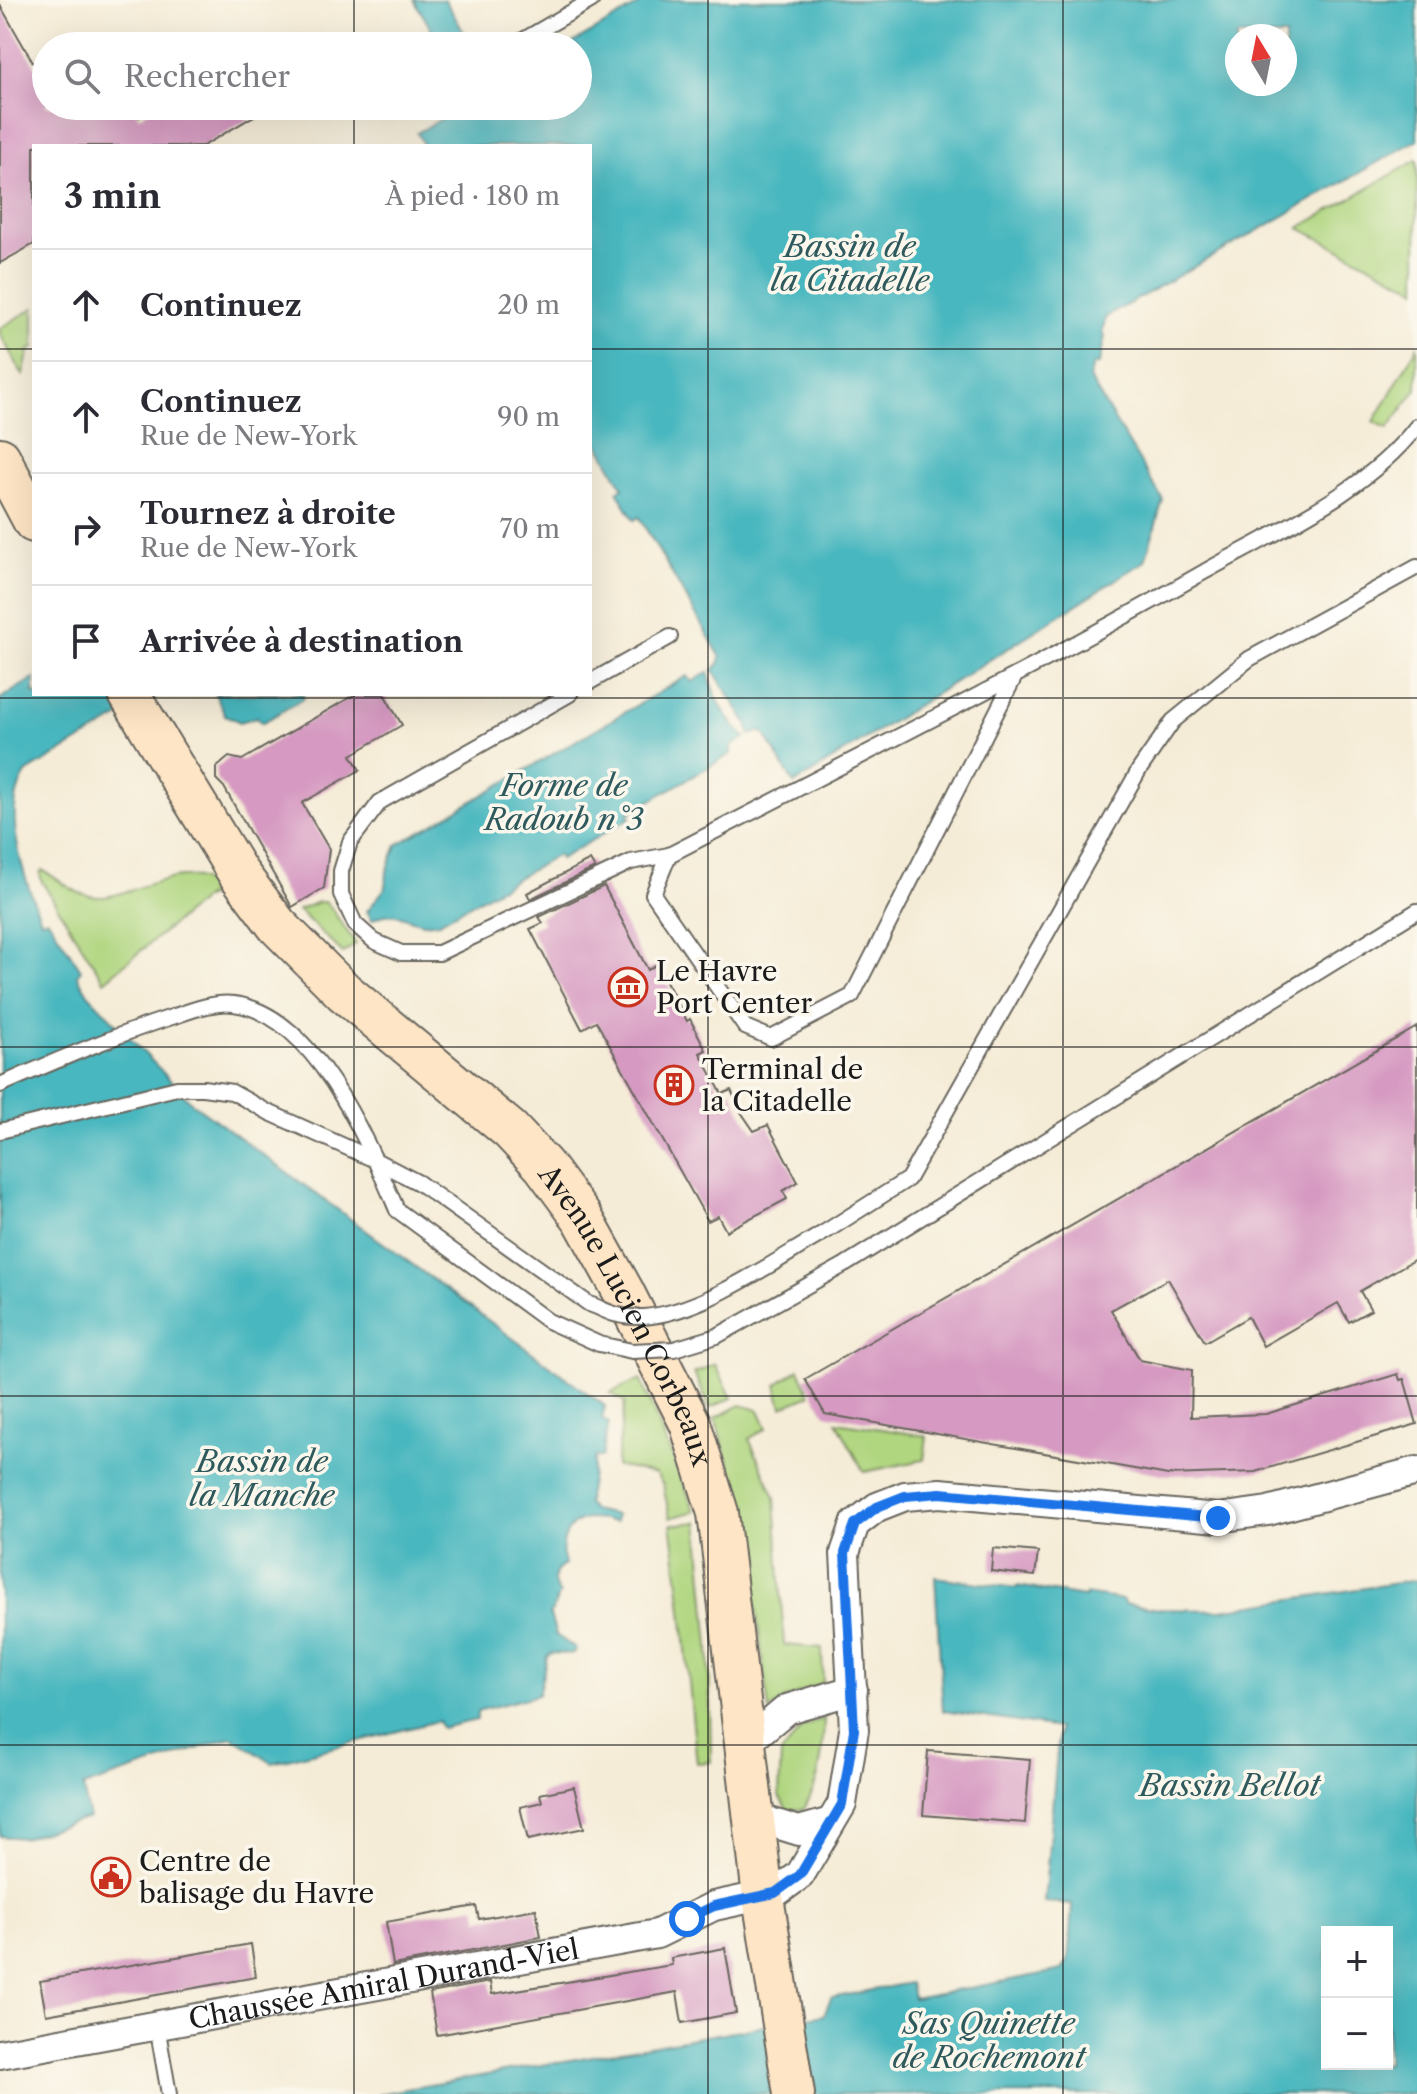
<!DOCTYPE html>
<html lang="fr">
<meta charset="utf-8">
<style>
body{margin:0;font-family:"Libre Caslon Text",serif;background:#f2f2f3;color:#2b2b33}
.controls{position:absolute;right:24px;bottom:24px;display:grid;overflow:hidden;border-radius:0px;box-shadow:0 8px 32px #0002}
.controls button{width:72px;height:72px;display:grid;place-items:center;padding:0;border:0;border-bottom:2px solid #e1e1e2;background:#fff;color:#2b2b33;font:40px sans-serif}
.compass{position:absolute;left:1225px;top:24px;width:72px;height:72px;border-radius:50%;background:#fff;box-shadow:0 8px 32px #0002;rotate:350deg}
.stop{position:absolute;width:24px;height:24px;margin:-18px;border:6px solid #1a73e8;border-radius:50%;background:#fff}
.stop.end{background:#1a73e8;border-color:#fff;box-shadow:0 2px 8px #0008}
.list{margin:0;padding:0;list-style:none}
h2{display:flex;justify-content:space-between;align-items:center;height:104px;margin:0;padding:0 32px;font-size:34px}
h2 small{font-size:26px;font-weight:400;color:#7c7c81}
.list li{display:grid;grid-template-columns:52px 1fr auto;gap:24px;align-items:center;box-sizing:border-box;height:112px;padding:0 32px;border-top:2px solid #e1e1e2}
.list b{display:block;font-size:30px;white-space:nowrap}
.list p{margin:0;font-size:26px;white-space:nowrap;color:#7c7c81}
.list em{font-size:26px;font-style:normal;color:#7c7c81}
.icon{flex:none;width:44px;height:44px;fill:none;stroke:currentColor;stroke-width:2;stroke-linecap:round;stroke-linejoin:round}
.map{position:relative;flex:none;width:1417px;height:2094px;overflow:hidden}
.search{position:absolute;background:#fff;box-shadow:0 8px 32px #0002;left:32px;top:32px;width:560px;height:88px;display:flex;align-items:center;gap:20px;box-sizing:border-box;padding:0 28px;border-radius:44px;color:#7c7c81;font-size:30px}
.panel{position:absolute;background:#fff;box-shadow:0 8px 32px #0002;left:32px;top:144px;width:560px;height:552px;border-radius:0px}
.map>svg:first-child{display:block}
.green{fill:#b0d680;stroke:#66794e;stroke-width:2}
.water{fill:#48b7bf;stroke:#326a6e;stroke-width:2;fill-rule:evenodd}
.building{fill:#d699c1}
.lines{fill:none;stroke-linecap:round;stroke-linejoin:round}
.lane-casing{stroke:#68655d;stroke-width:18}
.street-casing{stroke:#68655d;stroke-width:32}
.secondary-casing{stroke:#68655d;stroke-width:44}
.lane{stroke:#fff;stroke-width:14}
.street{stroke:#fff;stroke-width:28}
.secondary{stroke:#fee5c5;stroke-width:40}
.lane-bridge-casing{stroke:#68655d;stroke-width:18;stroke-linecap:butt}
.lane-bridge{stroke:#fff;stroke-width:14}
.route{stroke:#1a73e8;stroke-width:10}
.grid{fill:none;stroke:#1c1c1c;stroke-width:2;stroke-opacity:0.55}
.labels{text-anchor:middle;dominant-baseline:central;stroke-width:7;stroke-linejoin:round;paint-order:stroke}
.poi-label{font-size:28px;fill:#1c1c1c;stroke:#fbf7ec;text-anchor:start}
.street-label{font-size:28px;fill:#1c1c1c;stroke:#fbf7ec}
.water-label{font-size:30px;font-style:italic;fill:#2e5a5d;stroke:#fbf7ec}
</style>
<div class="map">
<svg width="1417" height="2094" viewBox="0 0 1417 2094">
<rect width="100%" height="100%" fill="#fbf7ec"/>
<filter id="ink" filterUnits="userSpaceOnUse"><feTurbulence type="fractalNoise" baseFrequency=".0125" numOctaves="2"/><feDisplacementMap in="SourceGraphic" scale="16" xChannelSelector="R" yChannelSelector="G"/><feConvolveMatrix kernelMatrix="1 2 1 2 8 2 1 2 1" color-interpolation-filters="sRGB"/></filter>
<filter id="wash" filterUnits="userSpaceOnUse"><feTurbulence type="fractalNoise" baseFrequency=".006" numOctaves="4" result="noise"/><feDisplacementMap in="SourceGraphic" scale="32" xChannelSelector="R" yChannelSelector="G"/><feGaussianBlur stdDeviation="1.8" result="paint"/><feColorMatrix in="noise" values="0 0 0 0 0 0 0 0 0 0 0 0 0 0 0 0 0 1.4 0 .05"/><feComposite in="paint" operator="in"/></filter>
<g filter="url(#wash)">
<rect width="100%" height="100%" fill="#f5ecd7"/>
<!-- green -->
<g class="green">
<polygon points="1417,160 1417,289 1299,228"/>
<polygon points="34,308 34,348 29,351 23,375 0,334 0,328"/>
<polygon points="1417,347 1417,389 1388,428 1374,422"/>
<path d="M42,870C63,881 76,898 103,897C133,895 197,855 217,894L206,897L104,981L42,882L40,874Z"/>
<polygon points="318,902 325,902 330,907 356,944 343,953 298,910"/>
<polygon points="715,1364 732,1398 710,1408 694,1373"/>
<polygon points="799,1369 810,1395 782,1407 776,1385"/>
<polygon points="640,1379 695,1511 670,1518 663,1485 656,1474 616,1466 625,1402 610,1393"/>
<polygon points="741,1405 759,1410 767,1428 749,1439 775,1497 784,1645 822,1648 823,1683 785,1699 769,1711 753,1583 735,1483 715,1418"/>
<polygon points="837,1422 927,1436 924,1460 864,1472"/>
<path d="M698,1522L709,1646L711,1762L697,1763C688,1684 684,1604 671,1525Z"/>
<path d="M824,1718C823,1751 821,1780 804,1809L787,1810L779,1796L781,1754L802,1728Z"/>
</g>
<!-- water -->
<g class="water">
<polygon points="414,0 445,0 472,46 441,46"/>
<path d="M647,0H1417V140L1106,317L1102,333L1105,336L1099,364L1093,365L1089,378L1163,500L1145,561L794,784L764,733L758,732L750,735L747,723L713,670L720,662V656L639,517L634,520L617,491L623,488L598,443L590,447V146H424L417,133L464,106H578V46H568ZM1237,36H1285V84H1237Z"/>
<path d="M709,672C711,692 729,725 746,737L731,747V754L629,813L630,818L560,859L558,855L439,922C412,929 400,904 372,920L367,911L386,887L387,871L397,845L687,676L692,682Z"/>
<path d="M34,678V694H159L27,772C0,809 24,879 41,920L48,919L81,970L77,975L88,994L191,1102L605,1406L602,1419L609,1423L602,1457H595L587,1504L592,1510L616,1515V1522C608,1521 598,1519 589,1519C566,1521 558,1546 565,1565C552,1571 551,1584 560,1594L550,1615L556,1635L575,1648L573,1654L552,1653L547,1656L538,1695L477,1711V1720L441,1728L438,1721L272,1763L232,1737L83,1787L89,1818L23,1838L0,1836V699Z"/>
<polygon points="215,694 302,694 304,698 262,723 257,717 240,722 225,715"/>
<path d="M935,1577L1017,1588L1018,1586L1084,1597L1085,1594L1123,1600L1124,1604L1161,1609L1221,1610L1417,1580V2094H378L824,2015L831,1998L910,1983L913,1999L1062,1970L1068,1961L1072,1904L1044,1902L1059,1728L943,1711ZM1327,1932H1387V2064H1327Z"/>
</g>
<g id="blocks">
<!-- building -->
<g class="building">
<polygon points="0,5 46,85 46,106 133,106 139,117 158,106 271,106 203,146 34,146 34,244 0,263"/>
<polygon points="356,694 384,694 402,725 351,755 360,770 302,803 329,849 324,888 292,907 224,787 216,779 216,768 229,757 242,760"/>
<polygon points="590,860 595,868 530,899 527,893"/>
<polygon points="604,886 648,970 657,964 687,1021 690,1019 706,1050 700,1053 722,1094 731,1090 741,1112 754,1131 768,1125 798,1182 783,1191 787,1199 726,1231 718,1216 708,1221 596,1021 582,1029 530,929 543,923 539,917"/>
<polygon points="1417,1027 1417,1258 1360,1291 1371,1310 1349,1322 1338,1303 1263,1346 1248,1317 1205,1342 1168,1279 1111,1310 1140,1360 1192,1370 1191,1417 1266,1414 1398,1374 1400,1380 1404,1379 1417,1424 1255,1472 1168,1475 825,1414 805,1379"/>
<polygon points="993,1548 1038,1552 1035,1576 991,1571"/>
<polygon points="928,1751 1030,1759 1025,1823 923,1815"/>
<polygon points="574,1787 584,1828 528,1840 520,1807 542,1802 540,1794"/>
<polygon points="476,1906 479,1919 536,1909 541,1937 393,1965 386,1922"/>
<polygon points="251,1944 256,1977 46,2015 40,1981"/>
<polygon points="725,1948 736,2013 682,2023 677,1992 437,2035 430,1993 490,1982 492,1994 672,1965 671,1958"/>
</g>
</g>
</g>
<g filter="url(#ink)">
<use href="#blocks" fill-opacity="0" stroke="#68655d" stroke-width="2"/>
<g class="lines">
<defs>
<g id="lane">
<polyline points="513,46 592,0"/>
<path d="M1015,676L852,996L771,1038L745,1027L653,894L669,855C848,762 1029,672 1204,572C1278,530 1364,494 1417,426"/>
<polyline points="590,682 670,637"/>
<polyline points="570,694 380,802 350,842 341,871 341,894 355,924 374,941 401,953 439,953 631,862 669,855"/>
<path d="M0,1085C58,1060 115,1035 175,1016C192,1010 216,1001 234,1004C315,1014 368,1143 397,1210"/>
<polyline points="0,1131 177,1088 203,1088 232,1092 268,1112 375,1160 419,1183"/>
<polyline points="825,1232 908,1179 1139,770 1173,721 1249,659 1417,567"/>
<polyline points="846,1264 1417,911"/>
<polyline points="157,2026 169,2094"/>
</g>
<g id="street">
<polyline points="746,1743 787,1709 853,1690"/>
<polyline points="754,1817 799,1831 831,1822"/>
<path id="s1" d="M0,2054L657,1934L714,1906L775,1893L800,1875L842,1804L854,1730L845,1553L855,1524L877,1507L905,1496L940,1493L1218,1518L1268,1511L1417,1471"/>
</g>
<g id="secondary">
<polyline points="0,458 34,522"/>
<path id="s2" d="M129,694L238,873L277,925L344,992L510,1130L543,1165L583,1219L623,1291L690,1423L718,1513L763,1897L794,2094"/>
</g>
</defs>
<!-- lane casing -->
<use href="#lane" class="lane-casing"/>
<!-- street casing -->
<use href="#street" class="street-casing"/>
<!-- secondary casing -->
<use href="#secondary" class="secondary-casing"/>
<!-- lane -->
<use href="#lane" class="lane"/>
<!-- street -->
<use href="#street" class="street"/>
<!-- secondary -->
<use href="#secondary" class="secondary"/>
<defs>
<g id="lane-bridge">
<path d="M419,1183L589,1304C599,1307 608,1313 618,1315C680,1330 772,1262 825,1232"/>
<polyline points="397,1210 548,1321 599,1344 632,1351 674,1349 717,1336 846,1264"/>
</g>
</defs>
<!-- lane-bridge casing -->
<use href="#lane-bridge" class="lane-bridge-casing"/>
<!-- lane-bridge -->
<use href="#lane-bridge" class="lane-bridge"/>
</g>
</g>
<g class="lines" filter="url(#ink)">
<!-- route -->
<polyline class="route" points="687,1919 714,1906 775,1893 800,1875 842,1804 854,1730 845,1553 855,1524 877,1507 905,1496 940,1493 1218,1518"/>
</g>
<!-- grid -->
<path class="grid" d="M354,0V46M708,0V2094M1063,0V2094M354,106V146M0,349H34M590,349H1417M354,694V2094M0,698H1417M0,1047H1417M0,1396H1417M0,1745H1417"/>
<!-- icons -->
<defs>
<symbol id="museum-ring" viewBox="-11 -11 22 22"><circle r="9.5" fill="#fbf7ec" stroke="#c8321e" stroke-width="1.5"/><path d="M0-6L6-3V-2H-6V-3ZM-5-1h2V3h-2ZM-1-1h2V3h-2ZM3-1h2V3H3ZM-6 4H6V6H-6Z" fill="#c8321e"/></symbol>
<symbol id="building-ring" viewBox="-11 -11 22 22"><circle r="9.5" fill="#fbf7ec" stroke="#c8321e" stroke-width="1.5"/><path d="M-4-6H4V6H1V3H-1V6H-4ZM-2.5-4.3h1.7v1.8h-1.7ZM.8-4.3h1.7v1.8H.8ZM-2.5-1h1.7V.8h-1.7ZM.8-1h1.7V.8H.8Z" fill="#c8321e"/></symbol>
<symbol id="civic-ring" viewBox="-11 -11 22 22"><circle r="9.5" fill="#fbf7ec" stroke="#c8321e" stroke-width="1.5"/><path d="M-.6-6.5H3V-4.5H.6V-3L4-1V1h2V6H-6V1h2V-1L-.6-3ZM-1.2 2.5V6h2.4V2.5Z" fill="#c8321e"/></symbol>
</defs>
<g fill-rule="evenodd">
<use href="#museum-ring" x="606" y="965" width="44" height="44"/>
<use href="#building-ring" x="652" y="1063" width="44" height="44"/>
<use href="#civic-ring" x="89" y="1855" width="44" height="44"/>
</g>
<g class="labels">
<!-- poi labels -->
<g class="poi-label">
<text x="656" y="971">Le Havre<tspan x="656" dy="32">Port Center</tspan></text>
<text x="702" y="1069">Terminal de<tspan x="702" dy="32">la Citadelle</tspan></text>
<text x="139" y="1861">Centre de<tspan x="139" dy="32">balisage du Havre</tspan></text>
</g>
<!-- street labels -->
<g class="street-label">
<text stroke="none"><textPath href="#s2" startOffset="806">Avenue Lucien Corbeaux</textPath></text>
<text stroke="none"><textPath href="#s1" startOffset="390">Chaussée Amiral Durand-Viel</textPath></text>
</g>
<!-- water labels -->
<g class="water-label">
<text x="850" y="246">Bassin de<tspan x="850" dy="34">la Citadelle</tspan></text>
<text x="564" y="785">Forme de<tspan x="564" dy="34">Radoub n°3</tspan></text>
<text x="262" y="1461">Bassin de<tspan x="262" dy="34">la Manche</tspan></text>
<text x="1230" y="1785">Bassin Bellot</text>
<text x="989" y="2023">Sas Quinette<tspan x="989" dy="34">de Rochemont</tspan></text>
</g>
</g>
</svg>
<div class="controls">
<button>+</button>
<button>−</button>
</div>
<svg class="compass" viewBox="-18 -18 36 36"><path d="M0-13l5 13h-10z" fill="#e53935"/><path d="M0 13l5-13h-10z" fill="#7c7c81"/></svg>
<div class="stop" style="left:687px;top:1919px"></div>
<div class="stop end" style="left:1218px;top:1518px"></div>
<div class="search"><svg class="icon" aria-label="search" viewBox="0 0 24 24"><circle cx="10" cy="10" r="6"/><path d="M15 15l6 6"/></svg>Rechercher</div>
<section class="panel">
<h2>3 min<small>À pied · 180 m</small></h2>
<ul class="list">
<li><svg class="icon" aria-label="ahead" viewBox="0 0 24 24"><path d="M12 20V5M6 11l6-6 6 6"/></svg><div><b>Continuez</b></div><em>20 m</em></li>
<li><svg class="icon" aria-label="ahead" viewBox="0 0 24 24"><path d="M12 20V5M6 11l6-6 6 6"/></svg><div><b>Continuez</b><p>Rue de New-York</p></div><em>90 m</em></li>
<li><svg class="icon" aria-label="right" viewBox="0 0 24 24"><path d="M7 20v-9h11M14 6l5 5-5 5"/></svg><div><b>Tournez à droite</b><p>Rue de New-York</p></div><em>70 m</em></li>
<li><svg class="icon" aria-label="arrive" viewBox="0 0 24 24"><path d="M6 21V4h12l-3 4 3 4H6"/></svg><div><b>Arrivée à destination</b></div></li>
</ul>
</section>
</div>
